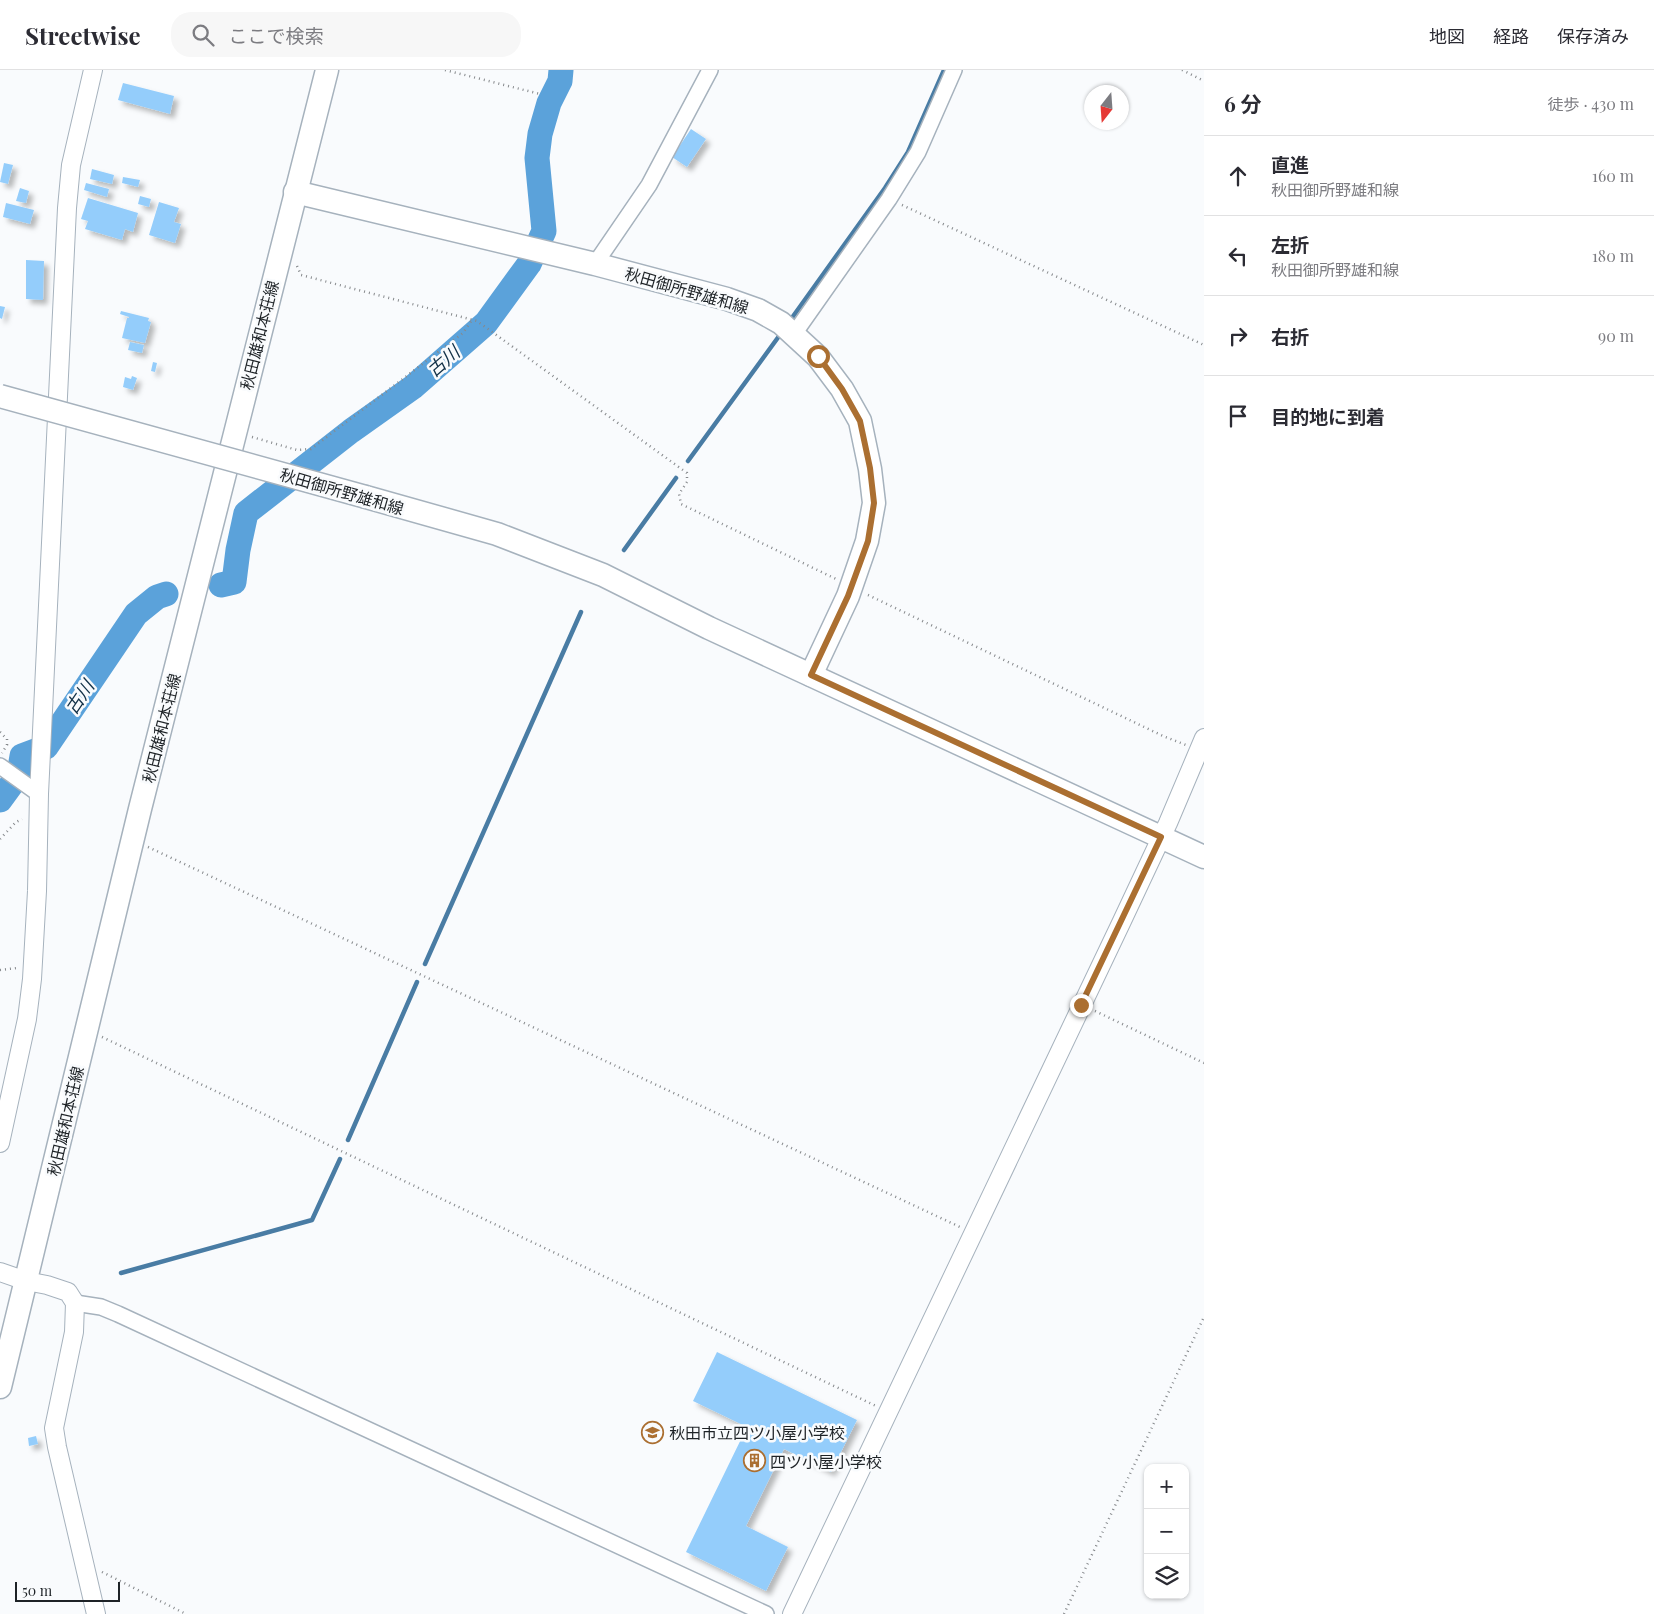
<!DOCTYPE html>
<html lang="ja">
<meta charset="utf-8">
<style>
body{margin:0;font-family:"Playfair Display","Noto Sans JP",serif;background:#f7f7f7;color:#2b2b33}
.controls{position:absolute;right:15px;bottom:15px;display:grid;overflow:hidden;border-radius:10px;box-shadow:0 1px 4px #0004}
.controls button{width:45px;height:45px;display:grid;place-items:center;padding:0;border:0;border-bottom:1px solid #e1e1e2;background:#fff;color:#2b2b33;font:25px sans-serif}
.compass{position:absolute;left:1084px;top:15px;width:45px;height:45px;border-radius:50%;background:#fff;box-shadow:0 1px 4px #0004;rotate:197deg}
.scale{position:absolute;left:15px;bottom:12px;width:105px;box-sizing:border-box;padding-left:5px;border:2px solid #1e2327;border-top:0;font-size:14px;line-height:18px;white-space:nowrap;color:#1e2327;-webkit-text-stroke:4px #f9fbfd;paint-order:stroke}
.stop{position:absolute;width:15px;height:15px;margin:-11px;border:4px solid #ab6f31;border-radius:50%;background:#fff}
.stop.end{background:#ab6f31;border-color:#fff;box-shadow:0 1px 5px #0008}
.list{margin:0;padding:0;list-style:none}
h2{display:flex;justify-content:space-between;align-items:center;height:65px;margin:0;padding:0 20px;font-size:21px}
h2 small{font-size:16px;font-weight:400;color:#7c7c81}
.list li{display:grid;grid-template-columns:32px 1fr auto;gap:15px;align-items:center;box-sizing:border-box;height:80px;padding:0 20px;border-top:1px solid #e1e1e2}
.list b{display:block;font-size:19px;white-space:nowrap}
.list p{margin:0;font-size:16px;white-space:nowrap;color:#7c7c81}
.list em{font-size:16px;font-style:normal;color:#7c7c81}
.icon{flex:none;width:28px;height:28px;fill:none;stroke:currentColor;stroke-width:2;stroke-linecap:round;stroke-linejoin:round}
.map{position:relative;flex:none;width:1204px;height:1544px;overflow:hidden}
header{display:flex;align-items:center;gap:30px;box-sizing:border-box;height:70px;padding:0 25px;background:#fff;border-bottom:1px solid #e1e1e2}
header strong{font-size:24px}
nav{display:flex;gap:28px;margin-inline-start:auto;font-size:18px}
.search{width:350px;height:45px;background:#f7f7f7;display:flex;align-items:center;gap:12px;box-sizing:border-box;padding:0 18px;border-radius:20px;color:#7c7c81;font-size:19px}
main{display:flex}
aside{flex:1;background:#fff}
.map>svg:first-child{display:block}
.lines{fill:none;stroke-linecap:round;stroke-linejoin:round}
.stream{stroke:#497ca4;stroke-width:4.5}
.river{stroke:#5ba2da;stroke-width:25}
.building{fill:#94cdfb;filter:url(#shadow)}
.minor-casing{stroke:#a6b2bd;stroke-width:18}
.tertiary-casing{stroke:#a6b2bd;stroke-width:20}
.primary-casing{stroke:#a6b2bd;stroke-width:25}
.path{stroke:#86898c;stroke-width:2.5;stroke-dasharray:1 4;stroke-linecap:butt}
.minor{stroke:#fff;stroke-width:15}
.tertiary{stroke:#fff;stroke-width:18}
.primary{stroke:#fff;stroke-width:22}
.primary-bridge-casing{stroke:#a6b2bd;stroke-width:25;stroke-linecap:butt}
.primary-bridge{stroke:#fff;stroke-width:22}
.route{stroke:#ab6f31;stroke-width:6}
.labels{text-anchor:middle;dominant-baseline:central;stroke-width:5;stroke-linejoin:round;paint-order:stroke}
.street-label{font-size:16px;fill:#1e2327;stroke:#f9fbfd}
.poi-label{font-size:16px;fill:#1e2327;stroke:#f9fbfd;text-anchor:start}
.water-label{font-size:18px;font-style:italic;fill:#113047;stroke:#f9fbfd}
</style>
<header>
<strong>Streetwise</strong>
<div class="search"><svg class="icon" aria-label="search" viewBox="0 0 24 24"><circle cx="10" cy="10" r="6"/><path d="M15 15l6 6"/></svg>ここで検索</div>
<nav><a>地図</a><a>経路</a><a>保存済み</a></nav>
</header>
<main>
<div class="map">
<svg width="1204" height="1544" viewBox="0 0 1204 1544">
<defs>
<filter id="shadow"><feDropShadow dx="4.5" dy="4.5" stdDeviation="2.5" flood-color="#0004"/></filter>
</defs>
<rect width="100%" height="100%" fill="#f9fbfd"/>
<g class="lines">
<!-- stream -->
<g class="stream">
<polyline points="789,252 885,118 908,82 944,0"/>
<polyline points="688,391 782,262"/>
<polyline points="624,480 676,408"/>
<polyline points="425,894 581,542"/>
<polyline points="348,1070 417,912"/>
<polyline points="121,1203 312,1150 340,1089"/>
</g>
<!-- river -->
<g class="river">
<polyline points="221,515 234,512 238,480 246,443 351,361 413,317 486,253 529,194 544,161 537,88 540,64 549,33 560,11 561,0"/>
<polyline points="0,730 19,704 22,686 46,677 136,544 157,527 166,524"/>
</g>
</g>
<!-- building -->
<g class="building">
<polygon points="123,13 174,26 170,44 118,30"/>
<polygon points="691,59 706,69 687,97 672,87"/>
<polygon points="4,93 13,95 8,114 0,112"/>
<polygon points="92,99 114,105 112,114 90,109"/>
<polygon points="123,107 140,110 138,117 122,113"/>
<polygon points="86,113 109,119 107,127 84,120"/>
<polygon points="20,118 29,121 26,133 16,131"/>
<polygon points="140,126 151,129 149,137 138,134"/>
<polygon points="88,128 138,143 133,162 125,159 122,170 85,159 88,151 81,149"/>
<polygon points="159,132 179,138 174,152 181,154 175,173 149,165"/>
<polygon points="6,133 34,140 30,154 3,147"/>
<polygon points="26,190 44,191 43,230 26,229"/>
<polygon points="0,236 5,237 2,249 0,248"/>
<polygon points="121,241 149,248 148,251 151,252 145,273 122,268 127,248 129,248 129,247 120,244"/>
<polygon points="130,272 144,275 142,283 128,280"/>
<polygon points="153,292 157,293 155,302 151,301"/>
<polygon points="132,306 137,308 133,320 123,317 125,307 131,309"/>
<polygon points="717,1282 857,1350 831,1402 784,1379 746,1456 788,1477 766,1521 686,1482 747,1357 693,1331"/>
<polygon points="36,1366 38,1374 29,1376 28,1368"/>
</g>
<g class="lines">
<defs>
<g id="minor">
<polyline points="595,194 649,115 710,0"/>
<polyline points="794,264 889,129 918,82 954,0"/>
<polyline points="0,696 39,724"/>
<polyline points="75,1233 101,1237 118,1244 766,1544"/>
</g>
<g id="tertiary">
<polyline points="0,1073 27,949 32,909 37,821 39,724 67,138 71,95 93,0"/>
<polyline points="0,1202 26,1211 47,1215 68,1222 75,1233 74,1262 54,1358 57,1377 96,1544"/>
<polyline points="792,1544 1122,851 1168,753 1204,668"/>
</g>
<g id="primary">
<polyline points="295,122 595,194 727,229 758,240 781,253 818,287 842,319 860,351 870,399 874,433 867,471 848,526 811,605"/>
<polyline points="366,427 497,464 603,505 709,558 1204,787"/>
<polyline points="0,1317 140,739 327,0"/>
</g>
</defs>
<!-- minor casing -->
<use href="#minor" class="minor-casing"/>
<!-- tertiary casing -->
<use href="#tertiary" class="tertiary-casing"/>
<!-- primary casing -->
<use href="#primary" class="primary-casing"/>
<!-- path -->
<g class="path">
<polyline points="445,0 540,24"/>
<polyline points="1182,0 1204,11"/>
<polyline points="902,135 1204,275"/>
<polyline points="297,196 301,205 477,251 687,403 687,412 679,424 681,434 836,509"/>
<polyline points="252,367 297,380 311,379 463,263 472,250"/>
<polyline points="868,525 1163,666 1186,675"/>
<polyline points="0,662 7,669 7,675 2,683"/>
<polyline points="0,769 16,752 22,749"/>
<polyline points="148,777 960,1157"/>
<polyline points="0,900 17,898"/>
<polyline points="1095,941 1204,993"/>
<polyline points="102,967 876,1336"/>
<polyline points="102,1502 186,1544"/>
<polyline points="1064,1544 1204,1247"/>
</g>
<!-- minor -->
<use href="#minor" class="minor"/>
<!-- tertiary -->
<use href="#tertiary" class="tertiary"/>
<!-- primary -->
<use href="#primary" class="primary"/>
<defs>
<polyline id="primary-bridge" points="0,326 366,427"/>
</defs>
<!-- primary-bridge casing -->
<use href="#primary-bridge" class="primary-bridge-casing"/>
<!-- primary-bridge -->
<use href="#primary-bridge" class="primary-bridge"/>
</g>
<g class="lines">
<!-- route -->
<polyline class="route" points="818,286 842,319 860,351 870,398 874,433 868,471 848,526 811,605 1161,767 1081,935"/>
</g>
<!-- icons -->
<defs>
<symbol id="school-ring" viewBox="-11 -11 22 22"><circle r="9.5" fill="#f9fbfd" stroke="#ab6f31" stroke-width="1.5"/><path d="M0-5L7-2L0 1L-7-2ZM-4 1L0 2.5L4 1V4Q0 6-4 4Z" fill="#ab6f31"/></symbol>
<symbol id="building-ring" viewBox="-11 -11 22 22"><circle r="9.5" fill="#f9fbfd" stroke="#ab6f31" stroke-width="1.5"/><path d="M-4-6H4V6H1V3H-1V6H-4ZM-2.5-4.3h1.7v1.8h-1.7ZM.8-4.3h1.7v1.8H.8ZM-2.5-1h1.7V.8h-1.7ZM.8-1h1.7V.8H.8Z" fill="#ab6f31"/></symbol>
</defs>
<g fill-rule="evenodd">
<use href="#school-ring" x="640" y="1350" width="25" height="25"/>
<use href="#building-ring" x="742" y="1378" width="25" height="25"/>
</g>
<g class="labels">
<!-- street labels -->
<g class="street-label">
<text transform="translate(687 220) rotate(16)">秋田御所野雄和線</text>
<text transform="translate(259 265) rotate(-76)">秋田雄和本荘線</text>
<text transform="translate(342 421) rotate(16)">秋田御所野雄和線</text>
<text transform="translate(161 658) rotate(-76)">秋田雄和本荘線</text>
<text transform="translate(65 1051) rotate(-77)">秋田雄和本荘線</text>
</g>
<!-- poi labels -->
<g class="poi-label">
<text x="669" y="1362">秋田市立四ツ小屋小学校</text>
<text x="770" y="1391">四ツ小屋小学校</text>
</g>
<!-- water labels -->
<g class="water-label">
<text transform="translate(443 291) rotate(-41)">古川</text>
<text transform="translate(79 627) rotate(-56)">古川</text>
</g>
</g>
</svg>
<div class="controls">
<button>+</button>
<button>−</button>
<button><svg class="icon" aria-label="layers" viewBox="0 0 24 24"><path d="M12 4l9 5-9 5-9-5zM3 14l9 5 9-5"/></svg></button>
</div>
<svg class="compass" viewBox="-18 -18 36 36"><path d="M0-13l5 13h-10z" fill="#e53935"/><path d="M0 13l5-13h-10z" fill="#7c7c81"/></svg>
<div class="scale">50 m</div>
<div class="stop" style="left:818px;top:286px"></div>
<div class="stop end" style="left:1081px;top:935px"></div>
</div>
<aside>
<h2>6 分<small>徒歩 · 430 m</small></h2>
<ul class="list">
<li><svg class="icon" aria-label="ahead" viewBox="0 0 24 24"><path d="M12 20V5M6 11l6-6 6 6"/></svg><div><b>直進</b><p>秋田御所野雄和線</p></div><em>160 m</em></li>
<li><svg class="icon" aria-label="left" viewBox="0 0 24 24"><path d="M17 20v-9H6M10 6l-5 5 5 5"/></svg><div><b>左折</b><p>秋田御所野雄和線</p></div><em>180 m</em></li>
<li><svg class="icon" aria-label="right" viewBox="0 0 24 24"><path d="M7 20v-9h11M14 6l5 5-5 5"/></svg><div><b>右折</b></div><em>90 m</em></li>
<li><svg class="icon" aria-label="arrive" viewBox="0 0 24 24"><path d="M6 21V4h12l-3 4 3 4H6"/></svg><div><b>目的地に到着</b></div></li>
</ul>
</aside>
</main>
